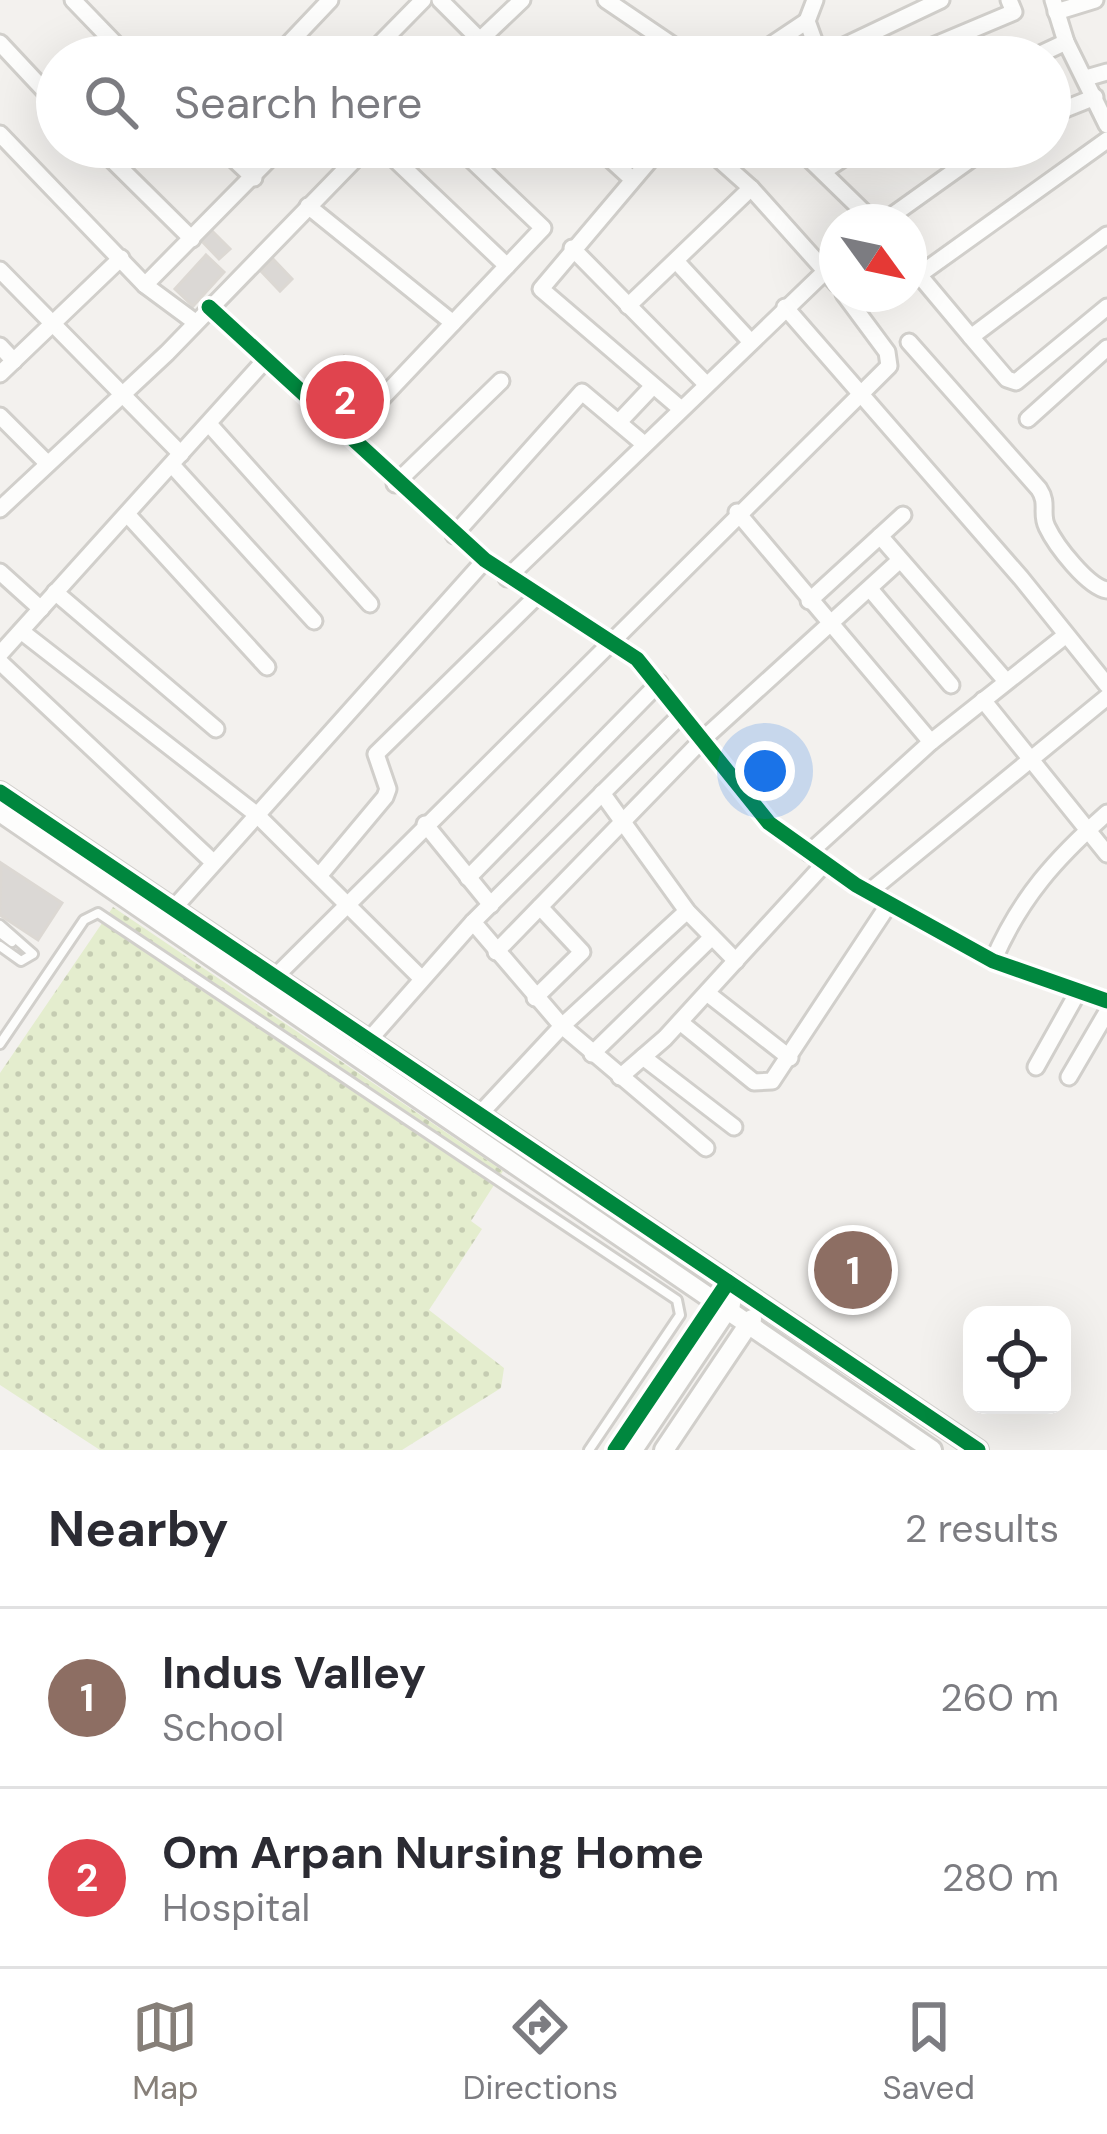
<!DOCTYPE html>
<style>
body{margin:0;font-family:"DM Sans",sans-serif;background:#f2f2f3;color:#2b2b33}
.controls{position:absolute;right:36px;bottom:36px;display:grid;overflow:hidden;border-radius:24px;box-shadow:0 12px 48px #0002}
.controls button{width:108px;height:108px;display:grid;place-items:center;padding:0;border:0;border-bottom:3px solid #e1e1e2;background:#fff;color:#2b2b33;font:60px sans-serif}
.compass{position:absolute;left:819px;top:204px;width:108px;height:108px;border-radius:50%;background:#fff;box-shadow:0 12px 48px #0002;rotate:123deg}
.you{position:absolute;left:765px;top:771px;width:42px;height:42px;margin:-30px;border:9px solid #fff;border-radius:50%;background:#1a73e8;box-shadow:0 0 0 18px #1a73e833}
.badge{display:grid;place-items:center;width:78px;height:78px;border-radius:50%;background:#867f78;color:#fff;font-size:39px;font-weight:700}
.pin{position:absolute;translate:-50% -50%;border:6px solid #fff;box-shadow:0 3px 12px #0006}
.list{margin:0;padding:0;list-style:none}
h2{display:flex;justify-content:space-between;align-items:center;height:156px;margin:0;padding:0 48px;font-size:51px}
h2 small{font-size:39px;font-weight:400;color:#7c7c81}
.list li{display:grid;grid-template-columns:78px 1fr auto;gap:36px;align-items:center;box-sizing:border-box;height:180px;padding:0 48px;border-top:3px solid #e1e1e2}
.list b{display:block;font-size:45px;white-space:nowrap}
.list p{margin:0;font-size:39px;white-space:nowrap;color:#7c7c81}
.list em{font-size:39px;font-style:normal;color:#7c7c81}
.icon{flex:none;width:66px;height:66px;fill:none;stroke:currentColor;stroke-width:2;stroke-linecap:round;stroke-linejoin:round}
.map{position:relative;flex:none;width:1107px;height:1450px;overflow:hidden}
.search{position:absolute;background:#fff;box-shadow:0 12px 48px #0002;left:36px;right:36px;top:36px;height:132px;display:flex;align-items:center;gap:30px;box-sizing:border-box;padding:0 42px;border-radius:66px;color:#7c7c81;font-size:45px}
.sheet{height:516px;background:#fff}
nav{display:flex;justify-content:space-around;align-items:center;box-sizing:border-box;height:168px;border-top:3px solid #e1e1e2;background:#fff;font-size:33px;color:#7c7c81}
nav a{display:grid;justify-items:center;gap:6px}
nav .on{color:#867f78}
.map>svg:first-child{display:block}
.grass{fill:url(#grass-dots)}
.building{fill:#dbd8d5;stroke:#dcd8d3;stroke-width:3}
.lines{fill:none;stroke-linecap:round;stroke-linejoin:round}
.service-casing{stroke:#d1cfcb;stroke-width:14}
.minor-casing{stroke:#d1cfcb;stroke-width:21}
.tertiary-casing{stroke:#d1cfcb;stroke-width:24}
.service{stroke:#fdfdfc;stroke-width:8}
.minor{stroke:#fdfdfc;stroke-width:15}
.tertiary{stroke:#fdfdfc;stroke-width:18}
.cycleway-casing{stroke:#fff;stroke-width:22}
.cycleway{stroke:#00873e;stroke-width:15}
</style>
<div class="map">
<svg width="1107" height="1450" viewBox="0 0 1107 1450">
<defs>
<pattern id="grass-dots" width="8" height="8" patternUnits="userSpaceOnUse" patternTransform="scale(3)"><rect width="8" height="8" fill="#e4edce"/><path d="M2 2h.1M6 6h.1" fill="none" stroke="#c5ccb2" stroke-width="1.8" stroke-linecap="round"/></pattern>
</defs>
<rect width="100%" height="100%" fill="#f3f1ee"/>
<!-- grass -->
<polygon class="grass" points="113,907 503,1171 471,1221 482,1229 429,1310 504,1368 501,1388 402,1450 100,1450 0,1385 0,1073"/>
<!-- building -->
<g class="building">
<polygon points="209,228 230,249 219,259 199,238"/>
<polygon points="206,255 224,272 193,306 175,289"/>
<polygon points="273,259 292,279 280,291 261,271"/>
<polygon points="344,356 355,366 325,397 315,387"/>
<polygon points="354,375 366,386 342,412 330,401"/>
<polygon points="1,863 62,903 38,940 0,915"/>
</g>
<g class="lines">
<defs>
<g id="service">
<polyline points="0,925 33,954 21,961 0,946"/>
<polyline points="0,933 12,942"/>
<polyline points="0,1044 84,920 98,913 677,1300 680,1315 589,1450"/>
</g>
<g id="minor">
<polyline points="73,0 128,57"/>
<polyline points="440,0 497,57"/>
<polyline points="606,0 690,57"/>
<polyline points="815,0 807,21 820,57"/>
<polyline points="1053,0 1066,42 1107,125"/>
<polyline points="1056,12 1095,0"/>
<polyline points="0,43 57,104"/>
<polyline points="276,57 330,0"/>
<polyline points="367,57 423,0"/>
<polyline points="462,57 522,0"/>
<polyline points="753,57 807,21"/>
<polyline points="821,57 941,0"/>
<polyline points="907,57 1014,12 1009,0"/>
<polyline points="1034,57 1066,42"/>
<polyline points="1086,78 1107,72"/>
<polyline points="1050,115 1095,97"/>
<polyline points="0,134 145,285 195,322"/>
<polyline points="99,147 192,239"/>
<polyline points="221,147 254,178"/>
<polyline points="382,147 507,266"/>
<polyline points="597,147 632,179"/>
<polyline points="661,147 541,289 681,409"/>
<polyline points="797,147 874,222"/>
<polyline points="824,171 860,147"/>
<polyline points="751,188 837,284"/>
<polyline points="308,206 453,323"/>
<polyline points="883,222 988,147"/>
<polyline points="572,248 706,384"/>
<polyline points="676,261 750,341"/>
<polyline points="909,263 971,337 1107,235"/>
<polyline points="0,270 181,454"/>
<polyline points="919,275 1107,140"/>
<polyline points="145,285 281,147"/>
<polyline points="628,306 751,188 705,147"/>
<polyline points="209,307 485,560 637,659 769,823 856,885 993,961 1107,1001"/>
<polyline points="785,307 1021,578 1107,685"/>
<polyline points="971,337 1007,379 1016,382 1107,307"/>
<path d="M909,342L1039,489C1049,504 1040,513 1047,527C1056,546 1088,587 1107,590"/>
<polyline points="0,346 14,361"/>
<polyline points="0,374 121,258"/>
<polyline points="0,416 47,463"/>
<polyline points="1028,419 1107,348"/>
<polyline points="619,422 653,386"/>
<polyline points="209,424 370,604"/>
<polyline points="348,434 543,228 458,147"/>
<polyline points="172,465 314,621"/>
<polyline points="395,484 501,381"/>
<polyline points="0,509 167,353 367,147"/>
<polyline points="737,512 931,742"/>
<polyline points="127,514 267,667"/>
<polyline points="454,535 582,392 644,444"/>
<polyline points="880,536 1006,681"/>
<polyline points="0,572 41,609"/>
<polyline points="507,578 837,260"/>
<polyline points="870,589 951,685"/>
<polyline points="55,592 216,729"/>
<polyline points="809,601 903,515"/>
<polyline points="21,631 256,814 421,978"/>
<polyline points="0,654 266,359"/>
<polyline points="0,662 213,862"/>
<polyline points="983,700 1107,854"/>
<polyline points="602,793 687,911 736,961"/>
<polyline points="425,824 491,905"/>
<polyline points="809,853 931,742 1066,635"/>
<polyline points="319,876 385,797 388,789 376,754 537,596"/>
<polyline points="468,878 659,683"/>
<polyline points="869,892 1107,697"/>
<polyline points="173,909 485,560"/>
<polyline points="473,922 682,714"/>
<polyline points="496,952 701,741 900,560"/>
<path d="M993,961C1020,898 1056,858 1107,813"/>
<polyline points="275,977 889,366 887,352 844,294"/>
<polyline points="707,993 790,1058"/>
<polyline points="535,998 582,952 540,907"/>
<polyline points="680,1022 754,1082 772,1081 889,904"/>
<polyline points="369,1040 473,922 562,1026 706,1148"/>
<polyline points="592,1054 712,937"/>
<polyline points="643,1057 734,1127"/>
<polyline points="1036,1067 1078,992"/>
<polyline points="620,1077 665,1038 824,864"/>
<polyline points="1069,1077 1107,1012"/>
<polyline points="479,1115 562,1026 687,911"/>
</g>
<g id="tertiary">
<polyline points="0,792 978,1450"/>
<polyline points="0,812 932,1450"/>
<polyline points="633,1450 731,1304"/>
<polyline points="664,1450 752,1319"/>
</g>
</defs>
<!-- service casing -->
<use href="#service" class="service-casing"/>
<!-- minor casing -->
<use href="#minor" class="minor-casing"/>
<!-- tertiary casing -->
<use href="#tertiary" class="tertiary-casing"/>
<!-- service -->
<use href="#service" class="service"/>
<!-- minor -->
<use href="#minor" class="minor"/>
<!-- tertiary -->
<use href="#tertiary" class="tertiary"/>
<defs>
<g id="cycleway">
<polyline points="209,307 485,560 637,659 769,823 856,885 993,961 1107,1001"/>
<polyline points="0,792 978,1450"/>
<polyline points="615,1450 728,1282"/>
</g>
</defs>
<!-- cycleway casing -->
<use href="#cycleway" class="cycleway-casing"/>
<!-- cycleway -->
<use href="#cycleway" class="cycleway"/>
</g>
</svg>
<div class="controls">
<button><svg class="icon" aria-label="locate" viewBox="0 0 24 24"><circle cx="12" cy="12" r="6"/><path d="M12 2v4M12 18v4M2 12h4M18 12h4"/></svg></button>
</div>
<svg class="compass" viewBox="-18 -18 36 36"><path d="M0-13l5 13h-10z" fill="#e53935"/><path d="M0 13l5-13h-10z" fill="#7c7c81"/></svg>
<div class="you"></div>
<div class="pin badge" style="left:853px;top:1270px;background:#8d6e63">1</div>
<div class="pin badge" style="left:345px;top:400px;background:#e0444e">2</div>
<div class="search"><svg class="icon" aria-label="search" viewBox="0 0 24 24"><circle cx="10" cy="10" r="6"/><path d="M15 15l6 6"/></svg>Search here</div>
</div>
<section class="sheet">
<h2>Nearby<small>2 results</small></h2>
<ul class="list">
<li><span class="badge" style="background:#8d6e63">1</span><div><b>Indus Valley</b><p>School</p></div><em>260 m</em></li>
<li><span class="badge" style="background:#e0444e">2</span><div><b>Om Arpan Nursing Home</b><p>Hospital</p></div><em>280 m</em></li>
</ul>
</section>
<nav>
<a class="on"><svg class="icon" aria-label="map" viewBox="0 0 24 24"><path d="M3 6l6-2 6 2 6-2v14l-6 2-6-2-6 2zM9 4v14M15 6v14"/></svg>Map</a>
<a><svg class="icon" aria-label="directions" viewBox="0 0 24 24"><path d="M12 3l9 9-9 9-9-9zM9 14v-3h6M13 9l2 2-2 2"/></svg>Directions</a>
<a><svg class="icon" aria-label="saved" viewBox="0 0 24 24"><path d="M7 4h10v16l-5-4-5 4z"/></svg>Saved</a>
</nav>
